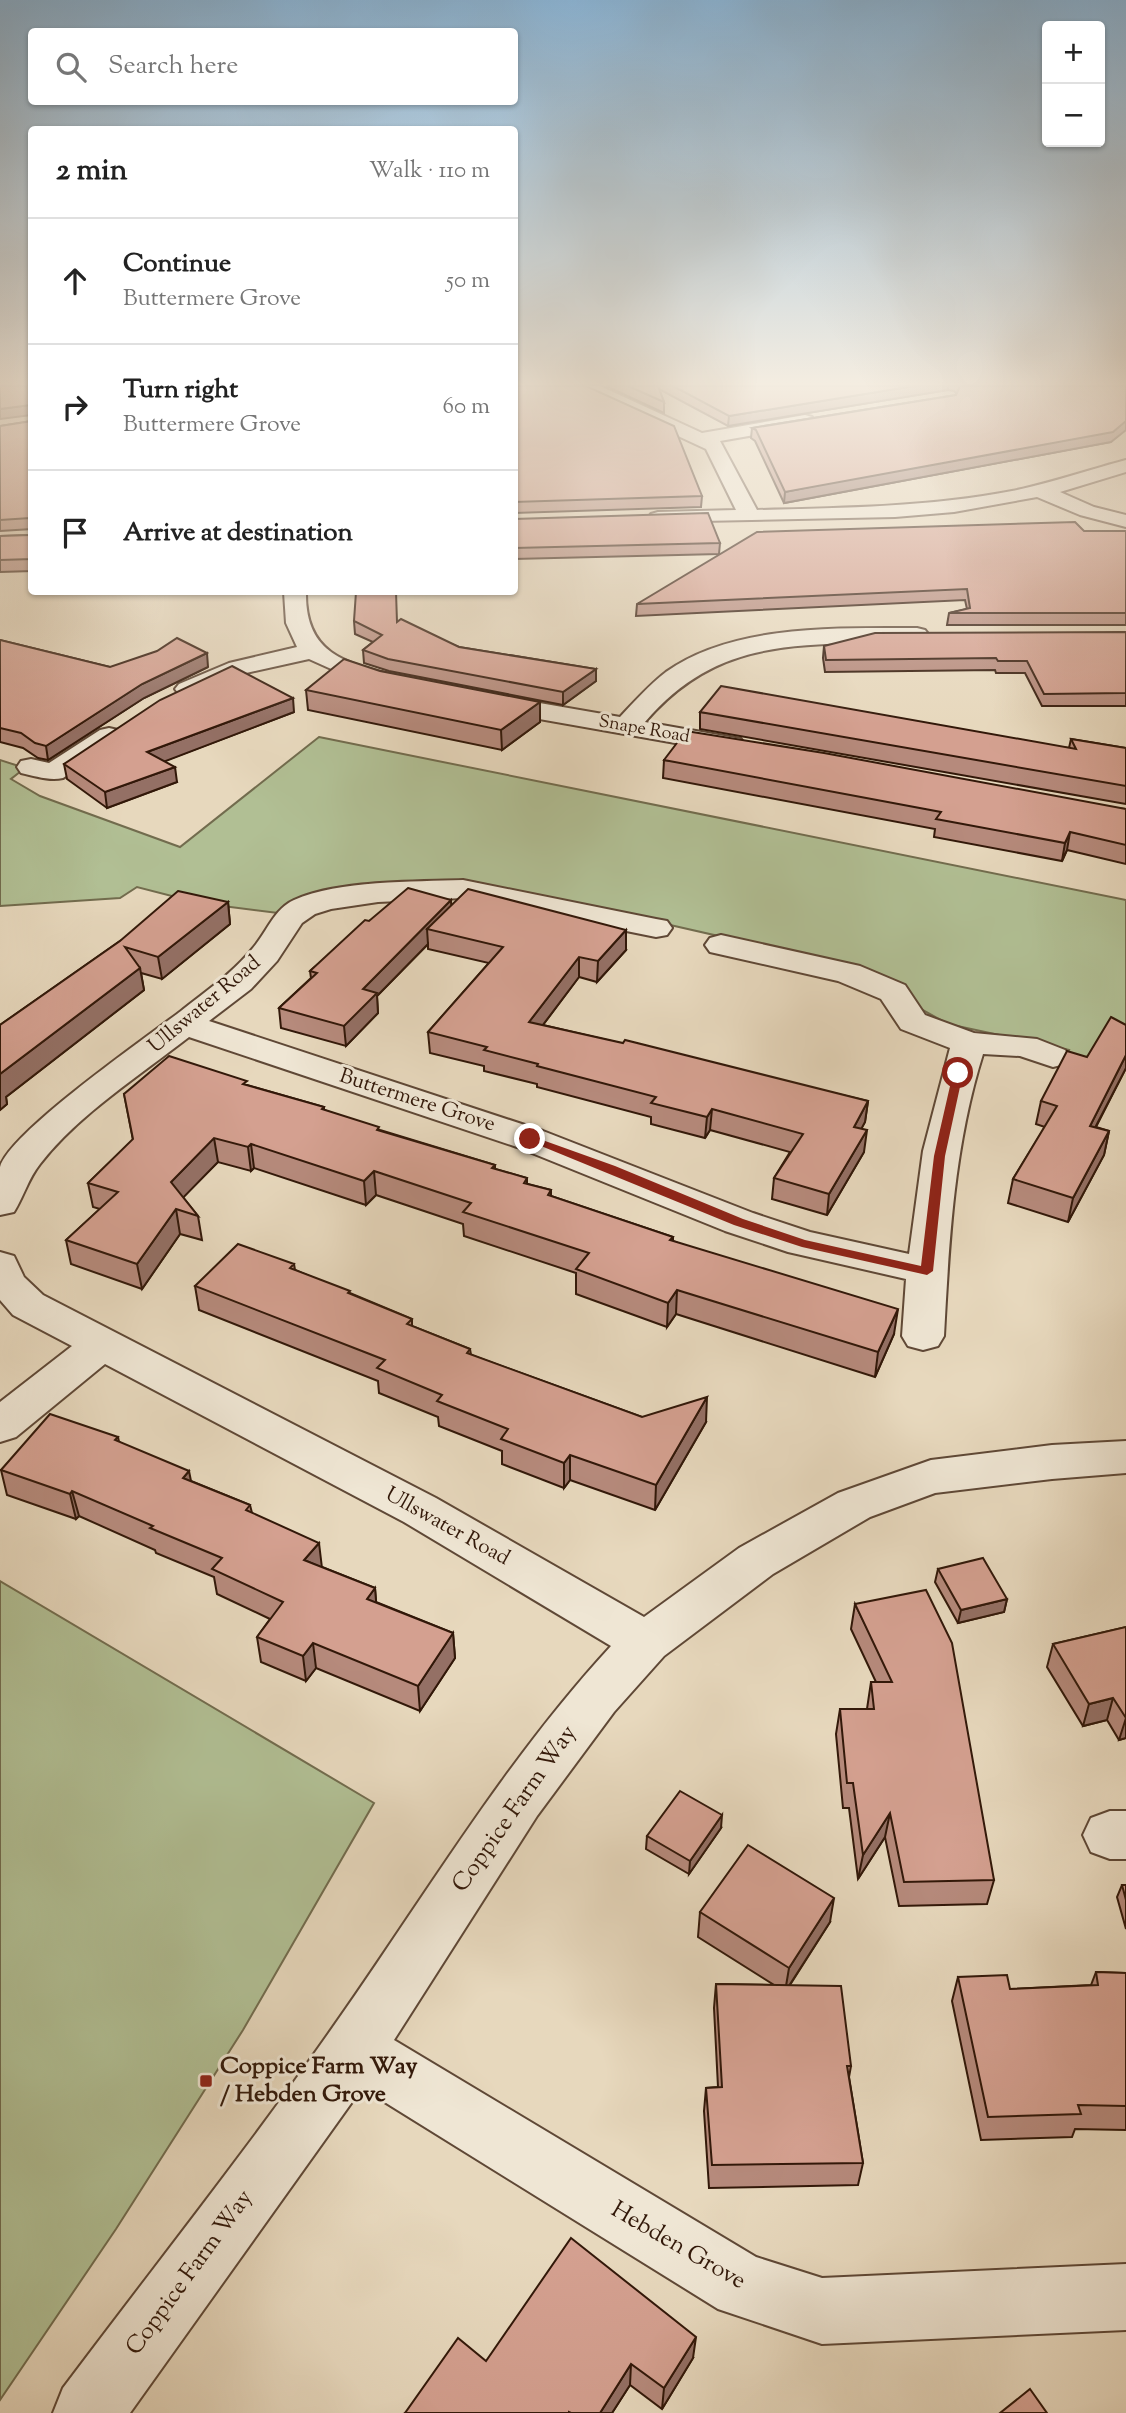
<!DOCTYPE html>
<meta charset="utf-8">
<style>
body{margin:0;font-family:"Sorts Mill Goudy",serif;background:#f2f2f2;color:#222}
.controls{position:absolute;right:21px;top:21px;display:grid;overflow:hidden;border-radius:7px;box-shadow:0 2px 5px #0004}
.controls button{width:63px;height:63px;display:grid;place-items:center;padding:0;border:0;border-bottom:2px solid #e0e0e0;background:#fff;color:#222;font:35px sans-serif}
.stop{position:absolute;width:21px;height:21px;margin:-16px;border:5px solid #8f2418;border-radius:50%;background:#fff}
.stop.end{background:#8f2418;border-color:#fff;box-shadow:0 2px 7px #0008}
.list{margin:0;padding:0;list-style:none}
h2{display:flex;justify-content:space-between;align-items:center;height:91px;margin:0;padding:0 28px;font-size:30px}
h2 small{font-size:23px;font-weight:400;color:#767676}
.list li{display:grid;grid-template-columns:46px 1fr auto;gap:21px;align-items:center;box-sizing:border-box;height:126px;padding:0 28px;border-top:2px solid #e0e0e0}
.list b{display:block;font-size:26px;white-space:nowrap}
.list p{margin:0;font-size:23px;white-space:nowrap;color:#767676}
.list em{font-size:23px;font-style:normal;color:#767676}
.icon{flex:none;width:38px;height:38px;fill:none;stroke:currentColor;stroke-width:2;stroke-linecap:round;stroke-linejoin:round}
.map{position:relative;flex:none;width:1126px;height:2413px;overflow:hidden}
.search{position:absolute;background:#fff;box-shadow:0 2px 5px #0004;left:28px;top:28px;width:490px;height:77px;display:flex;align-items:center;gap:18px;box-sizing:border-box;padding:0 24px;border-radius:7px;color:#767676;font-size:26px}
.panel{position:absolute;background:#fff;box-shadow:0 2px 5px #0004;left:28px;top:126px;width:490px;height:469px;border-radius:7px}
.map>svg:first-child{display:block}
.green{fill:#b1bf94;stroke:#726c4e;stroke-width:2}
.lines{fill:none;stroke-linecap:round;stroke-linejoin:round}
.street-casing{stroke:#5f4836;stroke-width:4}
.street{fill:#efe6d4;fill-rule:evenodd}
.wall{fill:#b68a7c;stroke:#321809;stroke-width:2}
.shaded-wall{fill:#947065;stroke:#321809;stroke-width:2}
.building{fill:#d4a090;stroke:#321809;stroke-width:2}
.route{fill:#8f2418}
.poi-dot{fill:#8f2418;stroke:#efe6d4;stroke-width:2.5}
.labels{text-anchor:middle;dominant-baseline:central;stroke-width:6;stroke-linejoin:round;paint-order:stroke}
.far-street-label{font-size:18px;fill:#321809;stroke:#efe6d4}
.street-label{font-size:21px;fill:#321809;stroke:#efe6d4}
.near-street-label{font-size:24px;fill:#321809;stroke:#efe6d4}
.near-poi-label{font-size:24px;font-weight:bold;fill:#321809;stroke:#efe6d4;text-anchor:start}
</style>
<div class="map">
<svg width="1126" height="2413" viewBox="0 0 1126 2413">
<rect width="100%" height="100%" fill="#e7d8bd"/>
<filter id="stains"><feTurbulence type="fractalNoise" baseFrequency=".00286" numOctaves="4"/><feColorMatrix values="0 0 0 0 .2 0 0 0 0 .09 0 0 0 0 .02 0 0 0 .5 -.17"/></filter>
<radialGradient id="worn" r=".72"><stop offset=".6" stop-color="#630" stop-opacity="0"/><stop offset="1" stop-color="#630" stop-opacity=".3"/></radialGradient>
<!-- green -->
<g class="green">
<polygon points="319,737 1126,900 1126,1068 1060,1066 1069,1050 948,1024 919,1008 859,968 657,922 454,881 278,913 199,903 137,887 120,898 0,906 0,760 25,768 11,779 40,796 180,847"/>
<polygon points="0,1581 374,1803 243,2030 116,2229 0,2400"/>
</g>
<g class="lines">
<defs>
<g id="street">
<path d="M576,386H600L702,433L805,415L812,417L814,421L812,425L720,441L757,510C842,508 929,507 1012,491C1051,483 1088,470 1126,460V472L1060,492L1094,507L1126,515V527L1080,515L1037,497L954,512L895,517L651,522L648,518L651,514L658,512L736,510L706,449L579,390Z"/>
<path d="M284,592H306C305,654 345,663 397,676L401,681L397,686L388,689L358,681L309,659L246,673L197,694L188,697L179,694L175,689L179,684L229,663L297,647L286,623Z"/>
<path d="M917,628L925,630L929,635L925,640C904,645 879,642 856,643C768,645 705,652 645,722L741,739L745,745L741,751L732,753L488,710L479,707L475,702L479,697L488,694L620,717C635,701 649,685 666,672C733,624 838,628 917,628Z"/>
<path d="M109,728L118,730L122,736L118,742L63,778C49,781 35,776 21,773L17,767L21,761L31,759L49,763L100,730Z"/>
<path d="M463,880L656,919L667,921L672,928L667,935L656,937L463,898L378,902L331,909L315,914L302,923L277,961L251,989L209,1021L543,1131L753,1213L810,1232L909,1254L923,1151L950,1048L901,1029L881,999L838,981L710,952L705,945L710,938L721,935L860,966L905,985L925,1015L974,1033L1037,1039L1065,1050L1070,1057L1065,1064L1053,1067L1020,1056L983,1054C954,1146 949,1241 944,1336L938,1346L923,1350L908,1346L902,1336L906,1279L788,1252L725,1231L517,1147L189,1037C139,1076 79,1114 40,1164C28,1179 24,1196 14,1212L0,1215C0,1201 0,1180 0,1167C10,1132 147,1037 181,1011C206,991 233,973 253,948C267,932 274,909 294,900C339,880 413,882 463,880Z"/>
<path d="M0,1252L14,1256L24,1277L43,1295L436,1498L644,1617L739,1548L838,1493L931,1460L1052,1445L1126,1441V1473L1052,1479L935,1493L870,1517L773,1574L664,1656L614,1712L537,1816L394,2040L756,2257L822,2278L1126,2264V2330L822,2344L718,2309L362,2088L130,2413H53L63,2388C153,2268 247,2150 333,2027C424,1898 504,1762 611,1646L404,1522L105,1364L16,1437L0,1442V1402L72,1346L13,1315L0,1300Z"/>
<polygon points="1110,1811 1126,1811 1126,1859 1110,1859 1091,1852 1083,1835 1091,1818"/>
</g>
</defs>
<!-- street casing -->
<use href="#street" class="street-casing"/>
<!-- street -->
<use href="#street" class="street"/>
</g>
<!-- wall -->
<g class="wall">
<polygon points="514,386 702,496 701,507 514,513"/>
<polygon points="606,386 1126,386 1111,442 784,503 755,441 751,438 752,428 956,395 956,393 954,391 948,390 728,426 659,389 664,402 664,413"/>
<polygon points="32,421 32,529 0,531 0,426"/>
<polygon points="514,519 720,543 719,554 514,559"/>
<polygon points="1084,531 1126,531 1126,625 947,625 949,613 967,609 965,600 636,616 637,604"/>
<polygon points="32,534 32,571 0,572 0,536 30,535"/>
<polygon points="354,621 397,622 459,647 596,669 596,681 563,705 389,671 364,663 363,650 373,642 355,634"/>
<polygon points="1126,632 1126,706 1042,706 1025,673 996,673 995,670 825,672 823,658 824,646"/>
<polygon points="0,640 110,667 208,667 144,698 48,760 38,758 23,748 0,742"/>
<polygon points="380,671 540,702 540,722 502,750 308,710 306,690"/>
<polygon points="294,712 164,761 177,782 107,808 67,779 64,764"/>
<polygon points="700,712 1069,748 1071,739 1126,748 1126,804 700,729"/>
<polygon points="664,760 1126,809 1126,864 1067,850 1062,861 934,837 935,829 663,778"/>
<polygon points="451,900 451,906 626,950 597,982 579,977 543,1025 868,1101 865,1122 861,1129 864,1152 827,1215 772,1199 774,1178 790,1152 710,1130 705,1138 651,1124 651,1117 537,1087 537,1084 484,1071 484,1066 430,1053 428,1032 489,963 428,949 428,944 377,996 378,1013 346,1046 281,1028 279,1008 311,978 310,971 369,921"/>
<polygon points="228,902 230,924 162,979 141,973 144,990 6,1097 7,1104 0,1110 0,1025 120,941"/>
<polygon points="1126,1025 1126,1068 1096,1127 1109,1131 1104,1155 1068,1222 1008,1203 1013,1179 1045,1127 1036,1124 1041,1101 1087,1057"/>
<polygon points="247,1085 324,1107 324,1110 380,1130 495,1165 495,1169 527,1178 527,1184 551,1190 551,1196 673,1237 673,1241 894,1334 875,1377 676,1314 667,1327 576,1294 576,1273 464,1236 463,1224 376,1195 366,1205 254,1168 251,1171 218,1162 183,1197 198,1216 202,1240 180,1234 142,1289 71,1264 66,1240 100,1209 93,1207 88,1183 133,1140 124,1094"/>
<polygon points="294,1264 295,1270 412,1319 412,1326 470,1349 471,1355 642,1417 706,1422 655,1510 570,1480 564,1488 502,1464 502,1451 439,1426 438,1417 379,1393 378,1381 199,1310 195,1286"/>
<polygon points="118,1437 119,1442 191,1481 250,1505 252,1513 322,1567 375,1588 376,1602 453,1633 455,1658 420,1711 316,1668 306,1681 261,1662 257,1637 270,1619 217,1594 214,1577 156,1553 155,1550 79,1516 76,1519 7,1495 1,1470"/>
<polygon points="938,1569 1007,1599 1004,1612 958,1623 935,1582"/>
<polygon points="855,1604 994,1880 987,1904 899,1906 885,1837 858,1879 849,1808 843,1808 836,1734 840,1709 867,1709 871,1682 876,1682 851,1629"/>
<polygon points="1126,1627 1126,1738 1119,1740 1107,1720 1083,1726 1047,1667 1053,1644"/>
<polygon points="721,1828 689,1874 646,1849 647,1836"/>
<polygon points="1122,1885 1126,1885 1126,1929 1117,1897"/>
<polygon points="700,1912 830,1922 790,1985 851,2066 849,2077 863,2163 858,2185 709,2188 704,2111 706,2088 718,2087 714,2008 716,1984 774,1985 698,1937"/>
<polygon points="1096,1972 1126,1973 1126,2130 1075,2129 1072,2137 981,2140 952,2001 958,1977 1010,1989 1091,1985"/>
<polygon points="693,2358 662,2409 630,2385 612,2413 405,2413 486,2361"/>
</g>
<!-- shaded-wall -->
<g class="shaded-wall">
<polygon points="914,386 948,386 948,390 728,426 729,416"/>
<polygon points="30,405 32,415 0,419 0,409"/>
<polygon points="1126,421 1126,430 1111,442 784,503 785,492"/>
<polygon points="207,653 208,667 144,698 48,760 46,746 142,684"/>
<polygon points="596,669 596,681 563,705 563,692"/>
<polygon points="293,698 294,712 150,767 147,752"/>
<polygon points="540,702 540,722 502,750 501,730"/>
<polygon points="175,767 177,782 107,808 105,792"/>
<polygon points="1070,832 1067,850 1062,861 1065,843"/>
<polygon points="451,900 452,919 427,929 428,944 377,996 378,1013 346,1046 344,1026 363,989"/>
<polygon points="228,902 230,924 162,979 158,957"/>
<polygon points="626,930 626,950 597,982 598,961"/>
<polygon points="579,957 579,977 530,1042 529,1022"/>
<polygon points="140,968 144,990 6,1097 7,1104 0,1110 0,1074"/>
<polygon points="1126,1055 1126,1068 1084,1149 1090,1126"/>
<polygon points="868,1101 865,1122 851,1148 854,1127"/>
<polygon points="712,1109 710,1130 705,1138 707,1117"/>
<polygon points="867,1130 864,1152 827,1215 829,1194"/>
<polygon points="1109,1131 1104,1155 1068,1222 1073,1198"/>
<polygon points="214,1138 218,1162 175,1206 171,1182"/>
<polygon points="251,1144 254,1168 251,1171 248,1147"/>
<polygon points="374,1171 376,1195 366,1205 364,1181"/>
<polygon points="176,1209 180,1234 142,1289 137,1264"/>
<polygon points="677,1290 676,1314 667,1327 668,1303"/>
<polygon points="898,1309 894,1334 875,1377 878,1352"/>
<polygon points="707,1397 706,1422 655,1510 656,1485"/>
<polygon points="570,1455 570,1480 564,1488 564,1463"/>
<polygon points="189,1471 194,1496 183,1478"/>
<polygon points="72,1491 79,1516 76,1519 70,1494"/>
<polygon points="319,1543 322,1568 304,1560"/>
<polygon points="375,1588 377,1613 367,1599"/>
<polygon points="1007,1599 1004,1612 958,1623 961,1610"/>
<polygon points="453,1633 455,1658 420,1711 418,1686"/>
<polygon points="313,1643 316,1668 306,1681 303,1656"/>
<polygon points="1113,1698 1107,1720 1083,1726 1089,1704"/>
<polygon points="1126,1718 1126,1738 1119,1740"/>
<polygon points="890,1813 885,1837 858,1879 863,1855"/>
<polygon points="722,1815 721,1828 689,1874 690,1861"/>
<polygon points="834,1898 830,1922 785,1992 789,1968"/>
<polygon points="696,2337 693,2358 662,2409 664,2388"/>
<polygon points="631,2364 630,2385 612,2413 600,2413"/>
</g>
<!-- building -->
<g class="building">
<polygon points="0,386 32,386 32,407 30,405 0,409"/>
<polygon points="514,386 586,386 674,426 702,496 514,502"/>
<polygon points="628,386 658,386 664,402"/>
<polygon points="673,386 914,386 729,416"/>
<polygon points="960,386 1126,386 1126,421 1113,432 785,492 756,430 752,428 956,395"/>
<polygon points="32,421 32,520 30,518 0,520 0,426"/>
<polygon points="708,513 720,543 514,548 514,519"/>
<polygon points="1075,522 1084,531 1126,531 1126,613 949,613 970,608 967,589 637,604 757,532"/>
<polygon points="32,534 32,559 0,560 0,536 30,535"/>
<polygon points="356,592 396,592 397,622 401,619 459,647 596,669 563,692 388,659 363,650 382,635 354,621"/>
<polygon points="1126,632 1126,693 1044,694 1027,661 998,661 996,658 826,660 824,646 875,633"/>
<polygon points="177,638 207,653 142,684 46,746 35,743 21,733 0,728 0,640 110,667 157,651"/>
<polygon points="344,659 380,671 540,702 501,730 306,690"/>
<polygon points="232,666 293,698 147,752 175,767 105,792 64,764 160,700"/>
<polygon points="721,686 1076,749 1071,739 1126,748 1126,786 700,712"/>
<polygon points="686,731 824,753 1126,809 1126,845 1070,832 1065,843 936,819 941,812 664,760"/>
<polygon points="408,888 451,900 363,989 377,993 344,1026 279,1008 317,973 310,971 365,920 369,921"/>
<polygon points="468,889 626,930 598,961 579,957 529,1022 623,1043 625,1040 868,1101 854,1127 867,1130 829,1194 774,1178 803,1134 712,1109 707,1117 651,1103 656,1097 537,1066 538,1064 484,1050 487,1047 428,1032 503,947 427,929"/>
<polygon points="178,891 228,902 158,957 125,947 140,968 0,1074 0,1025 120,941"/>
<polygon points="1111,1017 1126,1025 1126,1055 1090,1126 1109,1131 1073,1198 1013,1179 1057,1106 1041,1101 1067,1051 1087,1057"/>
<polygon points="169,1056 247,1081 243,1084 324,1107 322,1109 379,1127 377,1130 495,1165 492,1168 527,1178 524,1183 551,1190 548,1195 673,1237 670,1240 898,1309 878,1352 677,1290 668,1303 576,1269 589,1253 463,1212 471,1203 374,1171 364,1181 251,1144 248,1147 214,1138 171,1182 198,1216 176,1209 137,1264 66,1240 118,1192 88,1183 133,1139 124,1094"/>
<polygon points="238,1244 294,1264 290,1268 350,1291 348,1293 412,1319 407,1324 470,1349 467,1353 642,1417 707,1397 656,1485 570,1455 564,1463 501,1439 508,1429 437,1401 442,1395 377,1368 385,1360 195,1286"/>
<polygon points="50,1414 118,1437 115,1440 189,1471 183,1478 250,1505 246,1510 319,1543 304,1560 375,1588 367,1599 453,1633 418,1686 313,1643 303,1656 257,1637 283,1602 212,1569 222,1558 150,1528 153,1526 72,1491 70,1494 1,1470"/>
<polygon points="983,1558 1007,1599 961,1610 938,1569"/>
<polygon points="926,1590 952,1643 994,1880 904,1882 890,1813 863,1855 853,1783 847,1783 840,1709 874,1709 871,1682 892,1682 855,1604"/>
<polygon points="1126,1627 1126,1718 1113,1698 1089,1704 1053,1644"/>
<polygon points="680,1791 722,1815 690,1861 647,1836"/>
<polygon points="748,1845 834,1898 789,1968 700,1912"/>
<polygon points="1122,1885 1126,1885 1126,1900"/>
<polygon points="1096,1972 1126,1973 1126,2106 1078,2105 1081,2114 988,2117 958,1977 1007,1975 1010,1989 1098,1985"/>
<polygon points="716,1984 841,1986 851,2066 847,2066 863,2163 712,2165 706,2088 722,2087"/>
<polygon points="571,2238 696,2337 664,2388 631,2364 600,2413 571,2413 569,2412 569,2413 405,2413 458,2338 486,2361"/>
<polygon points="1030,2389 1047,2413 1000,2413"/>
</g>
<!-- sky -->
<linearGradient id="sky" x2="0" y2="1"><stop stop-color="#8ab5d7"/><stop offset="0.53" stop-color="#f4ede1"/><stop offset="1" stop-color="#f4ede1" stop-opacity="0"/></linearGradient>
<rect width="1126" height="724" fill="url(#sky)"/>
<!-- route -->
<polygon class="route" points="958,1070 963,1073 945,1156 933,1271 927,1275 802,1247 734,1225 524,1139 534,1137 615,1166 743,1219 805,1240 921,1266 934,1156 953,1073"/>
<!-- markers -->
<rect class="poi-dot" x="199" y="2074" width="14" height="14" rx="3.5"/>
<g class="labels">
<!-- far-street labels -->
<g class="far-street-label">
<text transform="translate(644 730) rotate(10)">Snape Road</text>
</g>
<!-- street labels -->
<g class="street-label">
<text transform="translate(205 1005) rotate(-40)">Ullswater Road</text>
<text transform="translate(417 1101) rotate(18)">Buttermere Grove</text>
<text transform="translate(447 1527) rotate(29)">Ullswater Road</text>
</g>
<!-- near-street labels -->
<g class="near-street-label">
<text transform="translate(515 1809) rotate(-55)">Coppice Farm Way</text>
<text transform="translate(678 2246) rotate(30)">Hebden Grove</text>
<text transform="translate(190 2273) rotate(-54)">Coppice Farm Way</text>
</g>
<!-- near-poi labels -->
<g class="near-poi-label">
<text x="220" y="2067">Coppice Farm Way<tspan x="220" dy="28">/ Hebden Grove</tspan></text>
</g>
</g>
<rect width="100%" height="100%" filter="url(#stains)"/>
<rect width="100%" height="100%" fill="url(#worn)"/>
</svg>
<div class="controls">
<button>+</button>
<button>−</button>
</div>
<div class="stop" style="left:958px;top:1073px"></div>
<div class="stop end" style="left:530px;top:1139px"></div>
<div class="search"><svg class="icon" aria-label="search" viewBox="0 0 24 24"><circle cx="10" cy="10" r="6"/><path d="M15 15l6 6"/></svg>Search here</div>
<section class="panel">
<h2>2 min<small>Walk · 110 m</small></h2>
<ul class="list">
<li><svg class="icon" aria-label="ahead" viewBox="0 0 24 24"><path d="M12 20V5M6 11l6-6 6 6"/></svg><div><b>Continue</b><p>Buttermere Grove</p></div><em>50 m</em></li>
<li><svg class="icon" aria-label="right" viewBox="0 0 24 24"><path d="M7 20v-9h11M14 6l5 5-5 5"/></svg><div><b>Turn right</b><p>Buttermere Grove</p></div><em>60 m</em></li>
<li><svg class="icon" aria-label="arrive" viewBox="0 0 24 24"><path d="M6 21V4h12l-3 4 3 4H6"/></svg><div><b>Arrive at destination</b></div></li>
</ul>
</section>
</div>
